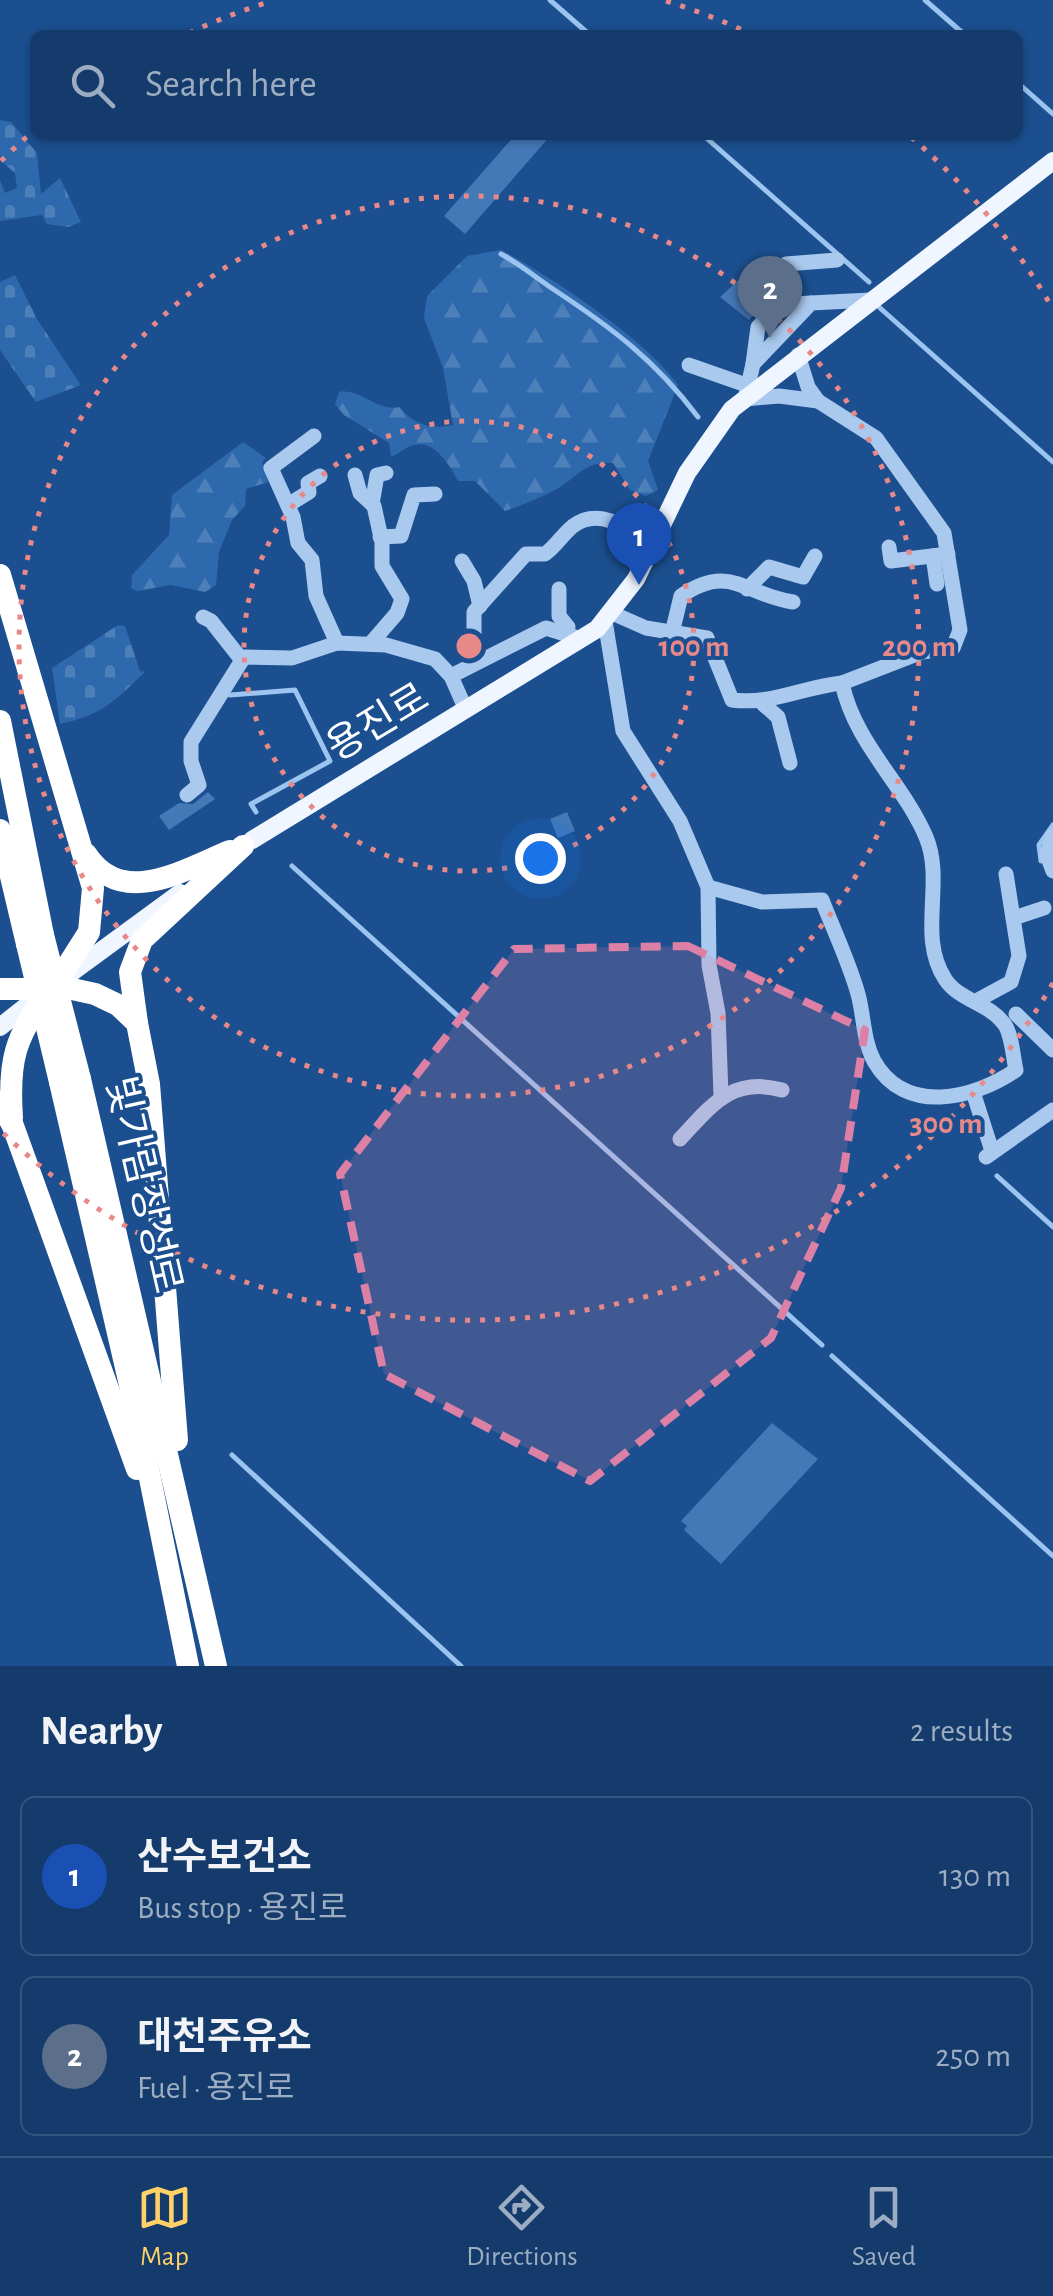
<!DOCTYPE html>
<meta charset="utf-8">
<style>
body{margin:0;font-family:"Alegreya Sans","Noto Sans KR",sans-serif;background:#1d4271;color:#f1f3f6}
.you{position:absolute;left:540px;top:858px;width:35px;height:35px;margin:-25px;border:8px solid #fff;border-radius:50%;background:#1a73e8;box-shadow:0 0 0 15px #1a73e833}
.badge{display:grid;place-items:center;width:65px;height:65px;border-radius:50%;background:#ffd166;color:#fff;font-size:32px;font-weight:700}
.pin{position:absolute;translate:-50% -82px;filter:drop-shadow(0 2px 5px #0008)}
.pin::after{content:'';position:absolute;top:52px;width:35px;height:30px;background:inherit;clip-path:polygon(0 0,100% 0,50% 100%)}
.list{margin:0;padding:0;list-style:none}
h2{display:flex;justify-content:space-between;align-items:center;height:130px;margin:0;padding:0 40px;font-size:42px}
h2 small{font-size:32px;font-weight:400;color:#9dadc1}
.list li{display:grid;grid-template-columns:65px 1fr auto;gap:30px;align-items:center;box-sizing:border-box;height:160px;margin:0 20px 20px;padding:0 20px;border:2px solid #33557e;border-radius:15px}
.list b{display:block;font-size:38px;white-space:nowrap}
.list p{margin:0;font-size:32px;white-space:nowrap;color:#9dadc1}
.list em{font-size:32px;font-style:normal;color:#9dadc1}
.icon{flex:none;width:55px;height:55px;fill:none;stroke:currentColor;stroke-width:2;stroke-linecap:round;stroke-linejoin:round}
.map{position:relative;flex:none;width:1053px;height:1666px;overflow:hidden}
.search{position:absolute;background:#143b6b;box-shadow:0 2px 8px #0004;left:30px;right:30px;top:30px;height:110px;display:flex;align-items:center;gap:25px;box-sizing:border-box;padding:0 35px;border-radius:15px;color:#9dadc1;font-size:38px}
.sheet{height:490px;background:#143b6b}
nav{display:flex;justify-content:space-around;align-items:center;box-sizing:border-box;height:140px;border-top:2px solid #33557e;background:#143b6b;font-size:28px;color:#9dadc1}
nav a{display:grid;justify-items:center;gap:5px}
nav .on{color:#ffd166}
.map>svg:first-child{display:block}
.forest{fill:url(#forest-firs)}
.cemetery{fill:url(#cemetery-stones)}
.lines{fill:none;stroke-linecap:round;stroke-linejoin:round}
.stream{stroke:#9cc4f0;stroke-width:5}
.building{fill:#4478b7}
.minor{stroke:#a9c9ee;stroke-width:15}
.major{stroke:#f0f6ff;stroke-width:18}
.highway{stroke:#fff;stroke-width:22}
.highway-bridge{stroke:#fff;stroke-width:22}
.marked{fill:#dd80a5;fill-opacity:0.2;stroke:#dd80a5;stroke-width:8;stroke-dasharray:20 12;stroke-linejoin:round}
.ring{fill:none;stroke:#e88989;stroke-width:5;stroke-dasharray:5 10}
.labels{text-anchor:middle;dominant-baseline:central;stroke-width:8;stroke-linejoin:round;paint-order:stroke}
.street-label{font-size:40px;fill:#fff;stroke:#1b4f8f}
.centre{fill:#e88989;stroke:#1b4f8f;stroke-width:5}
.ring-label{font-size:30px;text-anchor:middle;font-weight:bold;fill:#e88989;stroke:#1b4f8f;stroke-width:8;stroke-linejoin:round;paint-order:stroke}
</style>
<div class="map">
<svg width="1053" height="1666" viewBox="0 0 1053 1666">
<defs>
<pattern id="forest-firs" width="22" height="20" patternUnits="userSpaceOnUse" patternTransform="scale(2.5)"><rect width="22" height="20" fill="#2e69ad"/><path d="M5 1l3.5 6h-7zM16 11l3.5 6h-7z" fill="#4d80b9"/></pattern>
<pattern id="cemetery-stones" width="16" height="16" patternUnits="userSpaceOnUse" patternTransform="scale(2.5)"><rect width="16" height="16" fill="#2e69ad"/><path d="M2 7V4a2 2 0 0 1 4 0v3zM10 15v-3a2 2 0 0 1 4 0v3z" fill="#4d80b9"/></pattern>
</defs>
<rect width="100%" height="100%" fill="#1b4f8f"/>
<!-- forest -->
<g class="forest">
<path d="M501,250C552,277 645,339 678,385L648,461L658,490L646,496L630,490L613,463C585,461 578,477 557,489C540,498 523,505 505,511L475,481H458C450,466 435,440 414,445C407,446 398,454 391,457L389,443L344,415L335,404L339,392C361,388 377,412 399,407C413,424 431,430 453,425L443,368L424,318L427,296L467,256Z"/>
<polygon points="243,442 266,458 262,462 268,482 246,489 245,506 232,520 219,552 216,585 205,592 171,585 137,591 131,588 132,575 169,535 172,495"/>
</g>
<!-- cemetery -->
<g class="cemetery">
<polygon points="0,120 11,122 37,153 41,194 60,178 81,222 68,227 47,224 42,215 0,221 0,180 5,193 17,188 15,173 0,160"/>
<polygon points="15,275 37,319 81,385 36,402 0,350 0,282"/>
<path d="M118,625L125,626L140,671L145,672C113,702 104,714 60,724L52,668Z"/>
</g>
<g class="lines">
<!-- stream -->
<g class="stream">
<polyline points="550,0 590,35"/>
<polyline points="925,0 965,35"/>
<polyline points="1018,83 1053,114"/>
<polyline points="703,135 869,282"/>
<path d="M501,254C520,264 535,277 553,289C612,328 655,360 698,417"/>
<polyline points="880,308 1053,462"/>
<polyline points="230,695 295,690 330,761 251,804 256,812"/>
<polyline points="1041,861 1039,845 1053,825"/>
<polyline points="292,866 822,1345"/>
<polyline points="997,1176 1053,1227"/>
<polyline points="832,1356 1053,1556"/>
<polyline points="232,1455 461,1666"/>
</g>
</g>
<!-- building -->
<g class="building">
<polygon points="515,135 551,135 465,234 444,216"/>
<polygon points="742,277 771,297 749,320 720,297"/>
<polygon points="208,792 215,799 169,830 159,816 179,803 193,804"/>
<polygon points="567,812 575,831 558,838 550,819"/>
<polygon points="772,1423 818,1459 721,1564 684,1530 687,1526 681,1521"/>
</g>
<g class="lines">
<!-- minor -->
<g class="minor">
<polyline points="786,264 837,260"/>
<polyline points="798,355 808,387 818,401 779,396 745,399 753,364 811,303 870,300"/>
<polyline points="753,364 758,327 779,305 811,303"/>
<polyline points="689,365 749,386"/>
<polyline points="314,436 271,468 293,517 298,543 312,560 316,596 337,643"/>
<polyline points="355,475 360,493 374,506 382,542 382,566 402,599 397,613 372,642"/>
<polyline points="372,504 377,475 386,473"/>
<polyline points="288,505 309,492 308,483 320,476"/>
<polyline points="380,537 401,536 414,495 435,494"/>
<polyline points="889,547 891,561 948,554"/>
<polyline points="933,556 937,584"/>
<polyline points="462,561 474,581 480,606"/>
<polyline points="559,589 559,616 568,627 566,634"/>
<polyline points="747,589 769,567 803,577 815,556"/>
<path d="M612,613L646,628L707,638L732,700C772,705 803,687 842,683"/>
<polyline points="203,617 211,621 241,659"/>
<polyline points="605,621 623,731 680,821 708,887 709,965 718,1013 721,1095"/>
<path d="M673,629L681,596C730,563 743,594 793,602"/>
<path d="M474,663V612L526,554H545C556,546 563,534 573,526C601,505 630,531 652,547"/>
<polyline points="451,676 546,628 581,639"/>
<polyline points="763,704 778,717 790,763"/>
<polyline points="187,795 199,785 191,761 191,742 244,657 292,658 337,643 386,645 435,659 451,676 466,710"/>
<polyline points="1053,835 1047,855 1053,871"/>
<path d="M708,887L762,902L822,900C834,931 849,962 858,994C864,1016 863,1040 874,1061C905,1116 974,1099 1016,1070C1013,1057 1012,1036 1005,1025C990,1003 959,1001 945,979C917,936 945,882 926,837C903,783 855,744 842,683L922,652L953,648L960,630L944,533L876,438L818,401"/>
<polyline points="1014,918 1044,908"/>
<polyline points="976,1001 1011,982 1019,956 1006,874"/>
<polyline points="1016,1014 1053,1050"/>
<polyline points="974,1095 992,1151"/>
<path d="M680,1139C711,1106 732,1076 782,1090"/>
<polyline points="986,1157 1053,1110"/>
</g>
<!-- major -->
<g class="major">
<polyline points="252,840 597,629 636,579 687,473 732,409 1053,161"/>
<polyline points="64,978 180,893"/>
<polyline points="0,1027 39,996"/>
</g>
<!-- highway -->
<g class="highway">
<polyline points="0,575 93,888 89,932 56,984"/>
<polyline points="0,721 43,935"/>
<polyline points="0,830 27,944"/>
<path d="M86,854C122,909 183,870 230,851"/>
<polyline points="54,985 95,994 118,1005 137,1023 149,1084 177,1440"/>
<polyline points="0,989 48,989"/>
<polyline points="137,1023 130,972 142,940 243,846"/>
<polyline points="80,1079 216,1666"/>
<polyline points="60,1082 139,1424 188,1666"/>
<polyline points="0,1102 13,1126 137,1469"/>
<path d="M12,1118C8,1059 15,1039 48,990"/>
</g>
<!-- highway-bridge -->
<g class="highway-bridge">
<polyline points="43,935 80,1079"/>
<polyline points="27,944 60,1082"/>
</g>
</g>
<!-- marked area -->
<path class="marked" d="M688,946L865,1030L841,1188L771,1338L590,1481L384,1374L340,1174L514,949Z"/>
<!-- distance rings -->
<g class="ring">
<circle cx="469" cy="646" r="225"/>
<circle cx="469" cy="646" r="450"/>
<path d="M1053 983A674 674 0 0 1 1 1131M1 161A674 674 0 0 1 31 133M189 33A674 674 0 0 1 272 1M666 1A674 674 0 0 1 749 33M911 137A674 674 0 0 1 1053 309"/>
</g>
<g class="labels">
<!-- street labels -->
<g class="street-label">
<text transform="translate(378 723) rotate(-31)">용진로</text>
<text transform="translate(143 1185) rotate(77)">빛가람장성로</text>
</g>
</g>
<circle cx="469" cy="646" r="15" class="centre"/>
<g class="ring-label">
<text x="694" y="656">100 m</text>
<text x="919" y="656">200 m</text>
<text x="946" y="1133">300 m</text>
</g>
</svg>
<div class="you"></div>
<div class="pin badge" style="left:639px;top:585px;background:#1a4fb4">1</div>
<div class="pin badge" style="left:770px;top:338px;background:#5c6f8a">2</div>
<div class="search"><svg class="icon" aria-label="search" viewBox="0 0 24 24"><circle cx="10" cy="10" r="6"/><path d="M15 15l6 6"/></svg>Search here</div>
</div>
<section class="sheet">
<h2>Nearby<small>2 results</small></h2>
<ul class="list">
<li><span class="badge" style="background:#1a4fb4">1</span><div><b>산수보건소</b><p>Bus stop · 용진로</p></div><em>130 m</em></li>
<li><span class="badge" style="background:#5c6f8a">2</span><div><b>대천주유소</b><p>Fuel · 용진로</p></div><em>250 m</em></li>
</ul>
</section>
<nav>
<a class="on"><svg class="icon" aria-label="map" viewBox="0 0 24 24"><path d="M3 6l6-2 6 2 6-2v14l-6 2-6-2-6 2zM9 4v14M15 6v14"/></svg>Map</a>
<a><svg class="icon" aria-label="directions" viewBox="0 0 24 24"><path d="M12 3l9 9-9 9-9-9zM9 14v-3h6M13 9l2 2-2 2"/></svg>Directions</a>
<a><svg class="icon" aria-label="saved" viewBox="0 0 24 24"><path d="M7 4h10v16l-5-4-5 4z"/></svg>Saved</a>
</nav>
